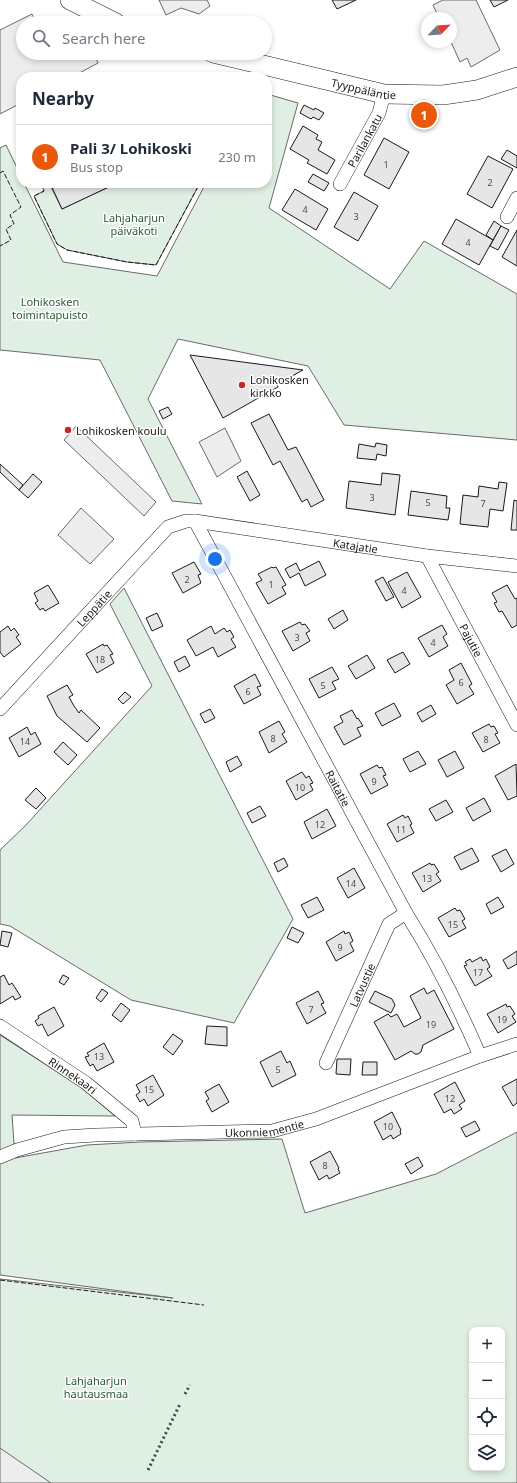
<!DOCTYPE html>
<meta charset="utf-8">
<style>
body{margin:0;font-family:"Noto Sans",sans-serif;background:#f6f6f7;color:#1f2937}
.controls{position:absolute;right:12px;bottom:12px;display:grid;overflow:hidden;border-radius:8px;box-shadow:0 2px 6px #0003}
.controls button{width:36px;height:36px;display:grid;place-items:center;padding:0;border:0;border-bottom:1px solid #e0e1e3;background:#fff;color:#1f2937;font:20px sans-serif}
.compass{position:absolute;left:421px;top:12px;width:36px;height:36px;border-radius:50%;background:#fff;box-shadow:0 2px 6px #0003;rotate:65deg}
.you{position:absolute;left:215px;top:559px;width:14px;height:14px;margin:-10px;border:3px solid #fff;border-radius:50%;background:#1a73e8;box-shadow:0 0 0 6px #1a73e833}
.badge{display:grid;place-items:center;width:26px;height:26px;border-radius:50%;background:#ea580c;color:#fff;font-size:13px;font-weight:700}
.pin{position:absolute;translate:-50% -50%;border:2px solid #fff;box-shadow:0 1px 4px #0006}
.list{margin:0;padding:0;list-style:none}
h2{display:flex;justify-content:space-between;align-items:center;height:52px;margin:0;padding:0 16px;font-size:17px}
h2 small{font-size:13px;font-weight:400;color:#747a83}
.list li{display:grid;grid-template-columns:26px 1fr auto;gap:12px;align-items:center;box-sizing:border-box;height:64px;padding:0 16px;border-top:1px solid #e0e1e3}
.list b{display:block;font-size:15px;white-space:nowrap}
.list p{margin:0;font-size:13px;white-space:nowrap;color:#747a83}
.list em{font-size:13px;font-style:normal;color:#747a83}
.icon{flex:none;width:22px;height:22px;fill:none;stroke:currentColor;stroke-width:2;stroke-linecap:round;stroke-linejoin:round}
.map{position:relative;flex:none;width:517px;height:1483px;overflow:hidden}
.search{position:absolute;background:#fff;box-shadow:0 2px 6px #0003;left:16px;top:16px;width:256px;height:44px;display:flex;align-items:center;gap:10px;box-sizing:border-box;padding:0 14px;border-radius:22px;color:#747a83;font-size:15px}
.panel{position:absolute;background:#fff;box-shadow:0 2px 6px #0003;left:16px;top:72px;width:256px;height:116px;border-radius:16px}
.map>svg:first-child{display:block}
.green{fill:#e0efe3;stroke:#6a6a6a;fill-rule:evenodd}
.parking{fill:#ededed;stroke:#6a6a6a}
.building{fill:#e6e6e6;stroke:#1a1a1a}
.lines{fill:none;stroke-linecap:round;stroke-linejoin:round}
.street-casing{stroke:#1a1a1a;stroke-width:14}
.secondary-casing{stroke:#1a1a1a;stroke-width:20}
.street{stroke:#fff;stroke-width:13}
.secondary{stroke:#fff;stroke-width:19}
.hedge{stroke:#2b5a34;stroke-width:3;stroke-dasharray:2 3;stroke-linecap:butt}
.fence{stroke:#1a1a1a;stroke-width:1;stroke-dasharray:5 2;stroke-linecap:butt}
.poi-dot{fill:#c62828;stroke:#fff;stroke-width:1.5}
.labels{text-anchor:middle;dominant-baseline:central;stroke-width:3;stroke-linejoin:round;paint-order:stroke}
.number-label{font-size:9px;fill:#4d4d4d}
.street-label{font-size:11px;fill:#1a1a1a;stroke:#fff}
.park-label{font-size:11px;fill:#2b5a34;stroke:#fff}
.poi-label{font-size:11px;fill:#1a1a1a;stroke:#fff;text-anchor:start}
</style>
<div class="map">
<svg width="517" height="1483" viewBox="0 0 517 1483">
<rect width="100%" height="100%" fill="#fff"/>
<!-- green -->
<g class="green">
<polygon points="267,94 298,103 269,208 390,289 424,241 517,294 517,440 344,425 308,366 178,339 148,399 202,504 172,501 100,360 0,350 0,148 6,145 21,176 21,183 24,183 63,262 157,276 206,183 267,183"/>
<polygon points="41,183 49,183 62,209 113,185 112,183 200,183 156,265 127,262 67,250 57,244 34,196 44,191"/>
<polygon points="124,588 293,919 234,1023 131,1000 10,926 0,924 0,850 26,825 152,686 110,604"/>
<path d="M0,1035L82,1088L115,1116L12,1115L15,1158L87,1145L141,1142L282,1139L305,1213L436,1174L517,1132V1483H0V1279L173,1298L0,1275ZM472,1330H502V1468H472Z"/>
</g>
<!-- parking -->
<g class="parking">
<polygon points="159,0 207,0 210,6 199,14 181,8 166,15"/>
<polygon points="443,0 476,0 500,50 471,67 467,58 460,62 451,42 451,18 439,18 433,5"/>
<polygon points="32,14 36,23 23,23 23,53 94,53 98,63 72,77 21,77 21,103 0,114 0,30"/>
<polygon points="76,426 156,502 144,516 64,440"/>
<polygon points="225,428 241,461 217,477 199,442"/>
<polygon points="81,508 114,539 90,564 58,535"/>
<polygon points="0,1448 51,1483 0,1483"/>
</g>
<!-- building -->
<g class="building">
<polygon points="332,0 356,0 337,9"/>
<polygon points="490,0 508,0 494,7"/>
<polygon points="304,105 314,110 315,108 324,113 319,120 313,117 311,119 300,113"/>
<polygon points="303,126 318,135 316,139 322,142 318,150 335,160 327,174 307,163 309,160 290,149"/>
<polygon points="384,138 409,152 389,189 364,175"/>
<polygon points="507,150 517,156 517,168 501,159"/>
<polygon points="488,156 513,169 492,208 467,194"/>
<polygon points="313,174 329,183 324,191 308,182"/>
<polygon points="50,183 112,183 113,185 62,209"/>
<polygon points="295,189 328,209 316,230 282,210"/>
<polygon points="354,192 378,206 358,241 334,227"/>
<polygon points="456,219 493,240 479,265 442,244"/>
<polygon points="494,221 501,226 493,240 486,235"/>
<polygon points="501,226 509,230 498,250 490,246"/>
<polygon points="517,230 517,266 502,257"/>
<polygon points="190,355 303,370 277,384 278,387 223,418"/>
<polygon points="168,407 172,414 163,419 159,411"/>
<polygon points="269,414 288,450 296,447 324,500 311,507 307,499 302,502 280,461 273,465 251,423"/>
<polygon points="376,443 387,445 386,456 377,454 376,460 357,458 359,444 375,447"/>
<polygon points="0,464 23,485 19,490 0,472"/>
<polygon points="247,471 260,495 250,501 237,477"/>
<polygon points="382,473 400,475 395,515 346,508 349,481 381,485"/>
<polygon points="33,474 42,482 28,498 19,490"/>
<polygon points="499,482 507,483 503,511 490,509 488,527 460,524 463,495 478,497 479,486 498,489"/>
<polygon points="411,491 447,496 446,508 450,508 448,520 408,515"/>
<polygon points="514,500 517,501 517,530 511,530"/>
<polygon points="319,561 326,575 305,586 299,573 290,578 285,569 296,563 300,571"/>
<polygon points="194,562 201,574 198,575 201,583 183,593 172,573"/>
<polygon points="272,567 273,568 276,567 286,585 282,587 286,594 268,604 256,583 262,580 258,574"/>
<polygon points="407,572 421,597 402,608 388,582"/>
<polygon points="383,577 394,597 386,601 375,581"/>
<polygon points="48,585 59,603 45,611 43,608 40,610 35,603 38,601 34,593"/>
<polygon points="507,585 515,599 517,598 517,625 512,628 502,611 499,612 494,603 497,602 492,593"/>
<polygon points="343,610 348,620 334,629 328,619"/>
<polygon points="157,613 163,626 152,631 146,618"/>
<polygon points="300,622 302,625 305,624 310,631 306,633 310,641 293,651 282,631"/>
<polygon points="442,625 447,634 443,637 448,646 429,657 418,638"/>
<polygon points="8,626 11,631 14,628 19,635 16,637 21,644 4,657 0,652 0,632"/>
<polygon points="211,626 215,634 224,628 227,632 230,630 234,637 231,639 236,647 218,657 213,647 196,656 187,640"/>
<polygon points="103,644 104,646 107,645 113,654 110,655 114,663 97,673 86,654"/>
<polygon points="403,652 410,664 395,673 387,660"/>
<polygon points="367,655 375,668 356,679 348,666"/>
<polygon points="185,656 190,666 179,672 174,662"/>
<polygon points="461,663 472,684 469,686 474,694 457,704 446,685 454,680 449,670"/>
<polygon points="332,667 339,679 332,682 336,689 319,698 309,679"/>
<polygon points="255,674 261,686 257,687 261,695 244,704 234,686"/>
<polygon points="67,685 73,695 69,697 74,706 79,713 81,710 100,728 87,742 57,716 47,696"/>
<polygon points="125,692 131,697 123,704 118,699"/>
<polygon points="394,703 401,716 382,726 375,713"/>
<polygon points="431,705 436,714 422,722 417,713"/>
<polygon points="210,709 215,718 205,723 200,714"/>
<polygon points="352,710 357,719 358,718 363,726 357,728 361,736 344,745 334,727 343,722 340,716"/>
<polygon points="279,721 285,732 282,734 287,742 269,753 259,732"/>
<polygon points="489,724 491,727 494,726 498,733 495,734 500,743 483,752 472,733"/>
<polygon points="27,727 31,735 35,732 41,744 19,757 9,738"/>
<polygon points="63,742 77,755 68,765 54,752"/>
<polygon points="418,751 426,764 410,772 403,759"/>
<polygon points="455,751 464,768 447,777 438,760"/>
<polygon points="237,756 242,765 230,772 226,762"/>
<polygon points="516,764 517,796 508,800 495,776"/>
<polygon points="377,765 379,768 382,767 386,775 383,776 388,785 371,794 360,774"/>
<polygon points="302,772 306,778 309,776 313,783 310,784 313,790 296,800 286,781"/>
<polygon points="36,788 46,798 36,809 25,800"/>
<polygon points="484,798 491,811 473,821 466,808"/>
<polygon points="446,800 453,812 436,821 429,809"/>
<polygon points="260,806 266,816 252,823 247,813"/>
<polygon points="327,809 336,826 312,839 304,822"/>
<polygon points="403,815 405,818 408,816 412,824 410,825 414,833 397,842 387,824"/>
<polygon points="472,848 479,861 461,870 454,857"/>
<polygon points="506,849 514,864 501,872 492,856"/>
<polygon points="284,858 288,866 278,872 274,863"/>
<polygon points="430,863 431,865 434,864 439,872 436,874 441,881 423,892 412,873"/>
<polygon points="354,868 365,888 348,898 337,878"/>
<polygon points="317,897 324,910 308,918 301,905"/>
<polygon points="498,897 504,907 491,914 486,904"/>
<polygon points="455,908 457,911 460,910 465,919 462,921 466,928 449,937 438,918"/>
<polygon points="292,927 304,933 298,943 287,938"/>
<polygon points="2,931 12,933 8,947 0,945"/>
<polygon points="344,931 345,934 349,932 353,941 350,943 354,951 336,961 326,942"/>
<polygon points="517,951 517,964 508,969 503,960"/>
<polygon points="481,957 483,961 486,959 490,967 487,969 492,976 475,986 464,966 467,965 465,962 470,959 472,962"/>
<polygon points="4,975 9,985 12,983 21,997 15,1000 13,996 0,1004 0,977"/>
<polygon points="63,975 69,978 64,985 59,982"/>
<polygon points="424,988 427,994 434,990 454,1029 423,1045 421,1052 418,1054 415,1054 411,1051 395,1060 374,1022 388,1014 391,1017 397,1014 404,1027 421,1018 410,996"/>
<polygon points="102,989 108,993 101,1002 96,998"/>
<polygon points="318,991 324,1003 321,1004 326,1013 307,1024 296,1003"/>
<polygon points="375,991 392,999 395,1005 391,1013 369,1002"/>
<polygon points="121,1003 130,1010 121,1022 112,1015"/>
<polygon points="506,1004 507,1007 510,1006 515,1014 512,1016 516,1022 498,1033 487,1014"/>
<polygon points="54,1007 64,1026 48,1036 42,1024 38,1026 35,1021 39,1018 38,1016"/>
<polygon points="207,1026 227,1027 227,1046 205,1044"/>
<polygon points="173,1034 183,1041 173,1055 163,1047"/>
<polygon points="104,1043 114,1062 97,1071 93,1064 90,1066 85,1057 89,1056 87,1053"/>
<polygon points="281,1051 287,1063 290,1061 296,1075 272,1087 260,1062"/>
<polygon points="337,1059 351,1059 350,1075 336,1074"/>
<polygon points="363,1062 377,1062 377,1075 362,1075"/>
<polygon points="153,1075 164,1095 148,1106 144,1099 140,1102 136,1095 140,1092 136,1085"/>
<polygon points="517,1079 517,1103 513,1106 502,1087"/>
<polygon points="455,1082 465,1101 459,1105 462,1109 454,1114 451,1109 444,1113 434,1094"/>
<polygon points="219,1084 229,1102 212,1112 206,1101 209,1099 205,1092"/>
<polygon points="392,1112 401,1130 400,1131 401,1134 393,1139 391,1135 383,1140 374,1122"/>
<polygon points="475,1121 480,1130 466,1137 461,1128"/>
<polygon points="330,1151 339,1168 338,1169 340,1173 329,1179 327,1175 319,1180 310,1162"/>
<polygon points="418,1157 423,1166 411,1174 405,1164"/>
</g>
<g class="lines">
<defs>
<g id="street">
<path id="s1" d="M340,184L379,113L384,94"/>
<polyline points="507,217 517,198"/>
<path id="s2" d="M195,521L406,913C435,959 458,1005 480,1056"/>
<path id="s3" d="M427,556L517,725"/>
<path id="s4" d="M0,709L168,527L186,521H195L427,556L517,566"/>
<path id="s5" d="M0,1026L86,1083L132,1121L135,1134"/>
<path id="s6" d="M326,1063L389,924L406,913"/>
<path id="s7" d="M0,1157L17,1150L64,1137L96,1135L272,1131L316,1119L480,1056L517,1044"/>
</g>
<g id="secondary">
<polyline points="70,0 116,23"/>
<path id="s8" d="M213,53L384,94L443,95L477,90L517,77"/>
</g>
</defs>
<!-- street casing -->
<use href="#street" class="street-casing"/>
<!-- secondary casing -->
<use href="#secondary" class="secondary-casing"/>
<!-- street -->
<use href="#street" class="street"/>
<!-- secondary -->
<use href="#secondary" class="secondary"/>
<!-- hedge -->
<g class="hedge">
<polyline points="185,1394 190,1385"/>
<polyline points="148,1470 180,1404"/>
</g>
<!-- fence -->
<g class="fence">
<polyline points="0,173 3,171 21,207 10,215 14,224 6,229 11,240 0,246"/>
<polyline points="41,183 44,191 34,196 57,244 67,250 127,262 156,265 200,183"/>
<polyline points="0,1280 204,1305"/>
</g>
</g>
<!-- markers -->
<g class="poi-dot">
<circle cx="242" cy="385" r="4"/>
<circle cx="68" cy="430" r="4"/>
</g>
<g class="labels">
<!-- number labels -->
<g class="number-label">
<text x="386" y="164">1</text>
<text x="490" y="182">2</text>
<text x="305" y="209">4</text>
<text x="356" y="216">3</text>
<text x="468" y="242">4</text>
<text x="372" y="497">3</text>
<text x="428" y="502">5</text>
<text x="483" y="503">7</text>
<text x="187" y="579">2</text>
<text x="271" y="584">1</text>
<text x="404" y="590">4</text>
<text x="297" y="637">3</text>
<text x="433" y="642">4</text>
<text x="100" y="659">18</text>
<text x="461" y="682">6</text>
<text x="323" y="685">5</text>
<text x="248" y="691">6</text>
<text x="273" y="738">8</text>
<text x="486" y="739">8</text>
<text x="25" y="741">14</text>
<text x="374" y="781">9</text>
<text x="300" y="787">10</text>
<text x="320" y="824">12</text>
<text x="401" y="829">11</text>
<text x="427" y="878">13</text>
<text x="351" y="883">14</text>
<text x="453" y="924">15</text>
<text x="340" y="947">9</text>
<text x="478" y="972">17</text>
<text x="311" y="1009">7</text>
<text x="502" y="1019">19</text>
<text x="431" y="1024">19</text>
<text x="99" y="1056">13</text>
<text x="278" y="1069">5</text>
<text x="149" y="1089">15</text>
<text x="450" y="1098">12</text>
<text x="388" y="1126">10</text>
<text x="325" y="1165">8</text>
</g>
<!-- street labels -->
<g class="street-label">
<text stroke="none"><textPath href="#s8" startOffset="155">Tyyppäläntie</textPath></text>
<text stroke="none"><textPath href="#s1" startOffset="50">Parilankatu</textPath></text>
<text stroke="none"><textPath href="#s4" startOffset="438">Katajatie</textPath></text>
<text stroke="none"><textPath href="#s4" startOffset="138">Leppätie</textPath></text>
<text stroke="none"><textPath href="#s3" startOffset="95">Pajutie</textPath></text>
<text stroke="none"><textPath href="#s2" startOffset="303">Raitatie</textPath></text>
<text stroke="none"><textPath href="#s6" startOffset="86">Latvustie</textPath></text>
<text stroke="none"><textPath href="#s5" startOffset="88">Rinnekaari</textPath></text>
<text stroke="none"><textPath href="#s7" startOffset="268">Ukonniementie</textPath></text>
</g>
<!-- park labels -->
<g class="park-label">
<text x="134" y="217">Lahjaharjun<tspan x="134" dy="13">päiväkoti</tspan></text>
<text x="50" y="301">Lohikosken<tspan x="50" dy="13">toimintapuisto</tspan></text>
<text x="96" y="1380">Lahjaharjun<tspan x="96" dy="13">hautausmaa</tspan></text>
</g>
<!-- poi labels -->
<g class="poi-label">
<text x="250" y="379">Lohikosken<tspan x="250" dy="13">kirkko</tspan></text>
<text x="76" y="430">Lohikosken koulu</text>
</g>
</g>
</svg>
<div class="controls">
<button>+</button>
<button>−</button>
<button><svg class="icon" aria-label="locate" viewBox="0 0 24 24"><circle cx="12" cy="12" r="6"/><path d="M12 2v4M12 18v4M2 12h4M18 12h4"/></svg></button>
<button><svg class="icon" aria-label="layers" viewBox="0 0 24 24"><path d="M12 4l9 5-9 5-9-5zM3 14l9 5 9-5"/></svg></button>
</div>
<svg class="compass" viewBox="-18 -18 36 36"><path d="M0-13l5 13h-10z" fill="#e53935"/><path d="M0 13l5-13h-10z" fill="#747a83"/></svg>
<div class="you"></div>
<div class="pin badge" style="left:424px;top:115px">1</div>
<div class="search"><svg class="icon" aria-label="search" viewBox="0 0 24 24"><circle cx="10" cy="10" r="6"/><path d="M15 15l6 6"/></svg>Search here</div>
<section class="panel">
<h2>Nearby<small></small></h2>
<ul class="list">
<li><span class="badge">1</span><div><b>Pali 3/ Lohikoski</b><p>Bus stop</p></div><em>230 m</em></li>
</ul>
</section>
</div>
